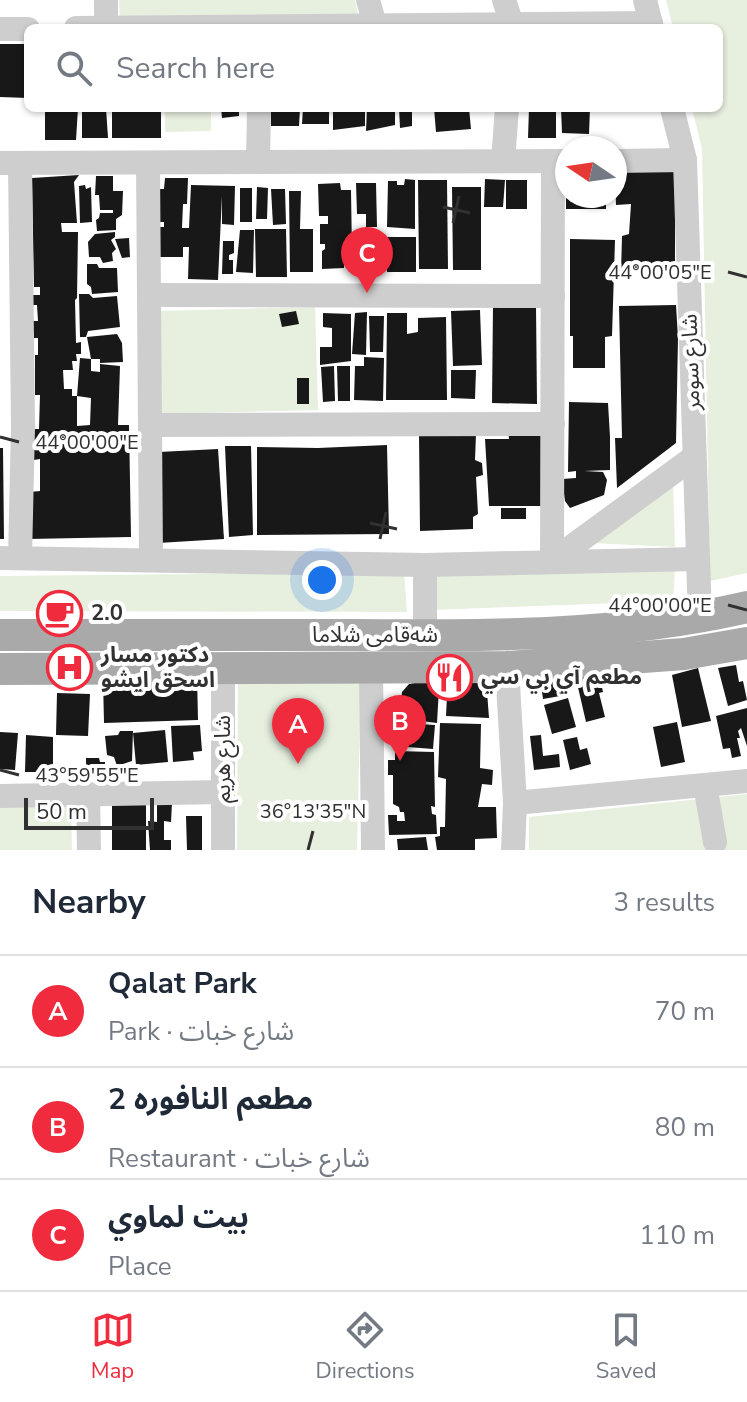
<!DOCTYPE html>
<meta charset="utf-8">
<style>
body{margin:0;font-family:"Nunito Sans","Noto Sans Arabic",sans-serif;background:#f2f2f3;color:#1f2937}
.compass{position:absolute;left:555px;top:136px;width:72px;height:72px;border-radius:50%;background:#fff;box-shadow:0 2px 6px #0004;rotate:283deg}
.scale{position:absolute;left:24px;bottom:20px;width:130px;box-sizing:border-box;padding-left:8px;border:4px solid #313131;border-top:0;font-size:22px;line-height:28px;white-space:nowrap;color:#313131;-webkit-text-stroke:6px #fff;paint-order:stroke}
.you{position:absolute;left:322px;top:580px;width:28px;height:28px;margin:-20px;border:6px solid #fff;border-radius:50%;background:#1a73e8;box-shadow:0 0 0 12px #1a73e833}
.badge{display:grid;place-items:center;width:52px;height:52px;border-radius:50%;background:#f02b3d;color:#fff;font-size:26px;font-weight:700}
.pin{position:absolute;translate:-50% -66px;filter:drop-shadow(0 2px 4px #0008)}
.pin::after{content:'';position:absolute;top:42px;width:28px;height:24px;background:inherit;clip-path:polygon(0 0,100% 0,50% 100%)}
.list{margin:0;padding:0;list-style:none}
h2{display:flex;justify-content:space-between;align-items:center;height:104px;margin:0;padding:0 32px;font-size:34px}
h2 small{font-size:26px;font-weight:400;color:#747a83}
.list li{display:grid;grid-template-columns:52px 1fr auto;gap:24px;align-items:center;box-sizing:border-box;height:112px;padding:0 32px;border-top:2px solid #e0e1e3}
.list b{display:block;font-size:30px;white-space:nowrap}
.list p{margin:0;font-size:26px;white-space:nowrap;color:#747a83}
.list em{font-size:26px;font-style:normal;color:#747a83}
.icon{flex:none;width:44px;height:44px;fill:none;stroke:currentColor;stroke-width:2;stroke-linecap:round;stroke-linejoin:round}
.map{position:relative;flex:none;width:747px;height:850px;overflow:hidden}
.search{position:absolute;background:#fff;box-shadow:0 2px 6px #0004;left:24px;right:24px;top:24px;height:88px;display:flex;align-items:center;gap:20px;box-sizing:border-box;padding:0 28px;border-radius:12px;color:#747a83;font-size:30px}
.sheet{height:440px;background:#fff}
nav{display:flex;justify-content:space-around;align-items:center;box-sizing:border-box;height:112px;border-top:2px solid #e0e1e3;background:#fff;font-size:22px;color:#747a83}
nav a{display:grid;justify-items:center;gap:4px}
nav .on{color:#f02b3d}
.map>svg:first-child{display:block}
.green{fill:#e7efdf}
.building{fill:#181818}
.lines{fill:none;stroke-linecap:round;stroke-linejoin:round}
.minor{stroke:#cecece;stroke-width:24}
.major{stroke:#a9a9a9;stroke-width:32}
.ticks{fill:none;stroke:#313131;stroke-width:3}
.labels{text-anchor:middle;dominant-baseline:central;stroke-width:8;stroke-linejoin:round;paint-order:stroke}
.street-label{font-size:22px;fill:#313131;stroke:#fff}
.poi-label{font-size:22px;font-weight:bold;fill:#313131;stroke:#fff;text-anchor:start}
.ticks-label{font-size:20px;text-anchor:middle;fill:#313131;stroke:#fff;stroke-width:8;stroke-linejoin:round;paint-order:stroke}
</style>
<div class="map">
<svg width="747" height="850" viewBox="0 0 747 850">
<rect width="100%" height="100%" fill="#fff"/>
<!-- green -->
<g class="green">
<polygon points="119,0 355,0 358,15 120,21"/>
<polygon points="666,0 747,0 747,573 710,581 702,149 692,108 719,108 719,28 673,28"/>
<polygon points="165,108 211,108 211,131 165,132"/>
<polygon points="315,307 318,410 158,414 156,311"/>
<polygon points="673,482 675,547 592,543"/>
<polygon points="675,569 673,601 429,610 430,572"/>
<polygon points="404,572 407,612 0,611 0,576"/>
<polygon points="238,675 361,677 357,850 237,850"/>
<polygon points="747,794 747,850 529,850 529,817"/>
<polygon points="71,804 72,850 0,850 0,807"/>
</g>
<!-- building -->
<g class="building">
<polygon points="0,44 28,44 28,98 0,97"/>
<polygon points="45,108 78,108 76,140 45,140"/>
<polygon points="82,108 106,108 108,138 82,138"/>
<rect x="112" y="108" width="49" height="30"/>
<polygon points="221,108 239,108 239,116 222,118"/>
<polygon points="271,108 300,108 299,126 271,126"/>
<polygon points="303,108 329,108 329,124 302,124"/>
<polygon points="333,108 365,108 365,126 333,130"/>
<polygon points="367,108 395,108 395,125 366,131"/>
<polygon points="399,108 412,108 412,126 400,128"/>
<polygon points="434,108 469,108 471,129 436,132"/>
<polygon points="529,108 556,108 556,138 528,138"/>
<polygon points="561,108 590,108 589,134 562,133"/>
<polygon points="675,168 675,274 621,273 622,236 629,234 631,204 616,205 615,173"/>
<polygon points="79,175 74,182 77,223 61,223 62,232 78,232 77,298 75,300 76,343 81,342 81,354 76,354 77,361 72,361 73,370 63,370 64,389 72,389 72,396 77,396 77,426 90,425 91,398 77,396 80,358 91,359 87,337 117,334 122,343 123,362 100,363 100,359 91,359 91,371 100,372 100,364 120,366 118,425 129,425 131,537 28,539 29,492 40,491 40,459 34,460 34,429 39,429 40,395 35,395 35,355 38,355 38,338 34,338 34,333 32,333 32,321 38,321 37,305 32,305 31,295 40,295 40,287 34,287 32,178"/>
<polygon points="96,176 113,176 113,191 123,191 122,215 116,219 116,230 97,231 96,220 99,218 100,213 113,213 113,210 100,210 99,195 95,195"/>
<polygon points="165,178 188,178 187,204 183,204 182,228 189,228 191,185 235,186 234,225 222,224 222,196 218,280 188,279 189,247 183,247 183,257 159,257 160,227 164,227 164,222 159,222 160,189 164,189"/>
<polygon points="405,179 415,180 415,229 387,227 388,181 397,181 397,185 404,185"/>
<polygon points="485,179 505,180 503,207 484,207"/>
<polygon points="418,180 447,180 448,269 419,269"/>
<rect x="506" y="180" width="21" height="29"/>
<polygon points="340,183 341,190 351,190 352,253 344,253 344,268 322,269 322,251 325,249 325,244 320,244 320,224 328,224 328,216 319,216 318,184"/>
<polygon points="356,183 376,183 377,227 366,227 366,214 357,214"/>
<polygon points="85,185 86,189 91,187 92,222 80,223 79,186"/>
<polygon points="257,187 268,188 267,219 256,219"/>
<polygon points="452,187 481,187 481,270 453,270"/>
<rect x="240" y="188" width="12" height="34"/>
<polygon points="271,189 285,189 286,224 273,225"/>
<polygon points="289,191 301,191 300,229 313,229 313,272 290,272"/>
<rect x="566" y="196" width="40" height="13"/>
<polygon points="255,229 286,229 287,277 256,277"/>
<polygon points="240,230 254,230 253,273 236,272"/>
<polygon points="115,232 115,237 111,240 116,249 112,253 113,261 103,263 100,257 89,257 88,242 95,234"/>
<polygon points="382,234 383,271 369,272 368,235"/>
<polygon points="353,236 365,236 366,273 354,273"/>
<polygon points="386,237 416,237 416,272 387,272"/>
<polygon points="129,238 130,257 122,258 115,239"/>
<polygon points="570,239 615,240 612,336 605,337 605,368 573,368 573,336 570,336"/>
<polygon points="223,241 234,241 234,253 229,255 229,260 233,260 233,274 222,274"/>
<polygon points="87,264 97,264 99,268 117,268 118,292 92,294 91,287 87,284"/>
<polygon points="79,294 89,294 93,298 117,296 120,327 88,331 86,337 80,337"/>
<polygon points="493,305 536,306 537,404 492,403"/>
<polygon points="676,305 678,338 676,443 617,488 615,438 622,438 619,306"/>
<polygon points="480,310 482,365 453,366 451,311"/>
<polygon points="296,311 299,324 282,327 279,314"/>
<polygon points="367,312 366,355 352,354 355,313"/>
<polygon points="323,313 351,314 351,361 320,365 320,347 332,347 332,328 323,327"/>
<polygon points="387,313 407,313 407,334 418,332 418,318 446,317 447,400 386,400"/>
<polygon points="369,316 384,316 383,352 370,352"/>
<polygon points="364,357 384,358 383,401 354,400 355,366 364,366"/>
<polygon points="334,366 335,401 323,402 321,367"/>
<polygon points="337,366 350,366 350,401 338,401"/>
<polygon points="451,370 476,370 475,399 451,398"/>
<rect x="297" y="378" width="12" height="26"/>
<polygon points="569,402 608,403 610,437 610,470 584,471 603,472 607,480 604,495 570,508 565,501 562,479 576,478 576,471 568,472"/>
<polygon points="508,429 543,429 542,506 489,506 485,439 509,439"/>
<polygon points="419,434 476,434 475,460 482,463 483,475 476,477 478,514 473,517 473,529 420,531"/>
<polygon points="387,445 389,534 257,535 257,447 318,448"/>
<polygon points="225,446 251,446 253,535 229,537"/>
<polygon points="0,448 3,448 4,539 0,539"/>
<polygon points="218,449 224,539 158,543 159,452"/>
<rect x="501" y="508" width="25" height="11"/>
<polygon points="736,665 739,682 743,681 747,700 728,706 718,668"/>
<polygon points="698,668 711,721 682,727 672,675"/>
<polygon points="574,670 599,673 603,692 599,693 605,717 586,722"/>
<polygon points="197,676 198,720 104,723 103,679"/>
<polygon points="448,676 486,679 489,718 446,716"/>
<polygon points="443,678 439,688 437,723 399,718 402,692 409,684"/>
<polygon points="564,679 566,695 543,699 541,684"/>
<polygon points="57,693 90,694 88,736 56,735"/>
<polygon points="568,698 576,727 552,734 544,705"/>
<polygon points="747,708 747,746 741,728 738,731 740,738 737,738 741,756 732,758 730,748 723,749 716,716"/>
<polygon points="677,722 685,762 661,767 653,727"/>
<polygon points="400,723 435,725 433,749 395,746"/>
<polygon points="440,723 481,724 480,768 493,770 492,785 482,784 478,807 496,807 497,838 475,839 475,850 437,850 435,837 440,836 440,827 445,827 446,779 438,777"/>
<polygon points="200,725 202,751 193,752 194,760 173,762 171,726"/>
<polygon points="165,730 168,762 136,765 133,733"/>
<polygon points="120,731 133,731 132,761 117,766 114,757 107,755 105,736 118,735"/>
<polygon points="0,732 18,733 15,770 0,769"/>
<polygon points="26,735 53,737 53,772 25,772"/>
<polygon points="541,735 543,756 559,754 560,767 534,770 530,736"/>
<polygon points="577,737 580,750 587,748 591,764 570,770 563,740"/>
<polygon points="395,751 434,752 435,807 431,806 432,814 436,815 437,834 389,835 388,815 397,815 397,821 405,821 404,812 400,812 399,807 393,804 393,775 388,775 388,760 395,760"/>
<polygon points="86,758 99,758 100,762 105,762 105,773 86,773"/>
<polygon points="112,801 146,802 146,850 112,850"/>
<polygon points="157,803 172,803 171,822 164,821 164,840 171,840 171,850 150,850 148,821 157,822"/>
<polygon points="186,816 202,816 202,850 187,850"/>
<polygon points="426,837 428,850 398,850 397,839"/>
</g>
<g class="lines">
<!-- minor -->
<g class="minor">
<polyline points="368,0 375,25"/>
<polyline points="504,0 512,24"/>
<polyline points="645,0 652,28"/>
<polyline points="76,28 651,23"/>
<polyline points="106,28 106,0"/>
<polyline points="0,29 28,29"/>
<polyline points="672,108 685,160 700,618"/>
<polyline points="503,161 507,108"/>
<polyline points="553,161 552,561 694,457"/>
<polyline points="615,161 685,160"/>
<polyline points="258,162 259,108"/>
<polyline points="0,163 567,161"/>
<polyline points="148,163 151,559"/>
<polyline points="149,295 553,296"/>
<polyline points="150,425 553,424"/>
<polyline points="0,558 425,565 697,559"/>
<polyline points="20,558 23,427 20,163"/>
<polyline points="425,565 425,636"/>
<polyline points="371,667 373,850"/>
<polyline points="507,667 515,803 513,850"/>
<polyline points="705,785 715,842"/>
<polyline points="88,794 89,850"/>
<polyline points="0,796 223,792"/>
<polyline points="515,803 747,781"/>
<polyline points="223,850 223,668"/>
</g>
<!-- major -->
<g class="major">
<path d="M0,635C118,635 235,635 353,635C485,636 618,637 747,607"/>
<polyline points="0,669 507,667 684,654 747,643"/>
</g>
</g>
<!-- ticks -->
<path class="ticks" d="M443,207L470,213M453,223L459,196M728,272L747,277M0,437L19,442M370,523L397,529M380,539L386,512M728,605L747,610M0,770L19,775M308,850L313,831"/>
<!-- icons -->
<defs>
<symbol id="cafe-ring" viewBox="-11 -11 22 22"><circle r="9.5" fill="#fff" stroke="#f02b3d" stroke-width="1.5"/><path d="M-5.5-4.5H6V0H3Q3 3.5 0 3.5H-2.5Q-5.5 3.5-5.5 0ZM3-3.2v2h1.7v-2ZM-6 4.5H4V6H-6Z" fill="#f02b3d"/></symbol>
<symbol id="hospital-ring" viewBox="-11 -11 22 22"><circle r="9.5" fill="#fff" stroke="#f02b3d" stroke-width="1.5"/><path d="M-5-5h3v3.5h4V-5h3V5h-3V1.5h-4V5h-3Z" fill="#f02b3d"/></symbol>
<symbol id="restaurant-ring" viewBox="-11 -11 22 22"><circle r="9.5" fill="#fff" stroke="#f02b3d" stroke-width="1.5"/><path d="M-5-6h1v4h1v-4h1v4h1v-4h1v5L-1.5 .5V6h-2V.5L-5-1ZM5-6V6H3V1.5H1.5Q1.5-4 5-6Z" fill="#f02b3d"/></symbol>
</defs>
<g fill-rule="evenodd">
<use href="#cafe-ring" x="34" y="588" width="51" height="51"/>
<use href="#hospital-ring" x="44" y="642" width="51" height="51"/>
<use href="#restaurant-ring" x="424" y="652" width="51" height="51"/>
</g>
<g class="labels">
<!-- street labels -->
<g class="street-label">
<text transform="translate(691 362) rotate(-92)">شارع سومر</text>
<text x="375" y="635">شەقامی شلاما</text>
<text transform="translate(223 759) rotate(-90)">شارع هريم</text>
</g>
<!-- poi labels -->
<g class="poi-label">
<text x="91" y="613">2.0</text>
<text x="101" y="655">دكتور مسار<tspan x="101" dy="25">اسحق ايشو</tspan></text>
<text x="481" y="677">مطعم آي بي سي</text>
</g>
</g>
<g class="ticks-label">
<text x="660" y="279">44°00'05"E</text>
<text x="87" y="449">44°00'00"E</text>
<text x="660" y="612">44°00'00"E</text>
<text x="87" y="782">43°59'55"E</text>
<text x="313" y="818">36°13'35"N</text>
</g>
</svg>
<svg class="compass" viewBox="-18 -18 36 36"><path d="M0-13l5 13h-10z" fill="#e53935"/><path d="M0 13l5-13h-10z" fill="#747a83"/></svg>
<div class="scale">50 m</div>
<div class="you"></div>
<div class="pin badge" style="left:298px;top:764px">A</div>
<div class="pin badge" style="left:400px;top:761px">B</div>
<div class="pin badge" style="left:367px;top:293px">C</div>
<div class="search"><svg class="icon" aria-label="search" viewBox="0 0 24 24"><circle cx="10" cy="10" r="6"/><path d="M15 15l6 6"/></svg>Search here</div>
</div>
<section class="sheet">
<h2>Nearby<small>3 results</small></h2>
<ul class="list">
<li><span class="badge">A</span><div><b>Qalat Park</b><p>Park · شارع خبات</p></div><em>70 m</em></li>
<li><span class="badge">B</span><div><b>مطعم النافوره 2</b><p>Restaurant · شارع خبات</p></div><em>80 m</em></li>
<li><span class="badge">C</span><div><b>بيت لماوي</b><p>Place</p></div><em>110 m</em></li>
</ul>
</section>
<nav>
<a class="on"><svg class="icon" aria-label="map" viewBox="0 0 24 24"><path d="M3 6l6-2 6 2 6-2v14l-6 2-6-2-6 2zM9 4v14M15 6v14"/></svg>Map</a>
<a><svg class="icon" aria-label="directions" viewBox="0 0 24 24"><path d="M12 3l9 9-9 9-9-9zM9 14v-3h6M13 9l2 2-2 2"/></svg>Directions</a>
<a><svg class="icon" aria-label="saved" viewBox="0 0 24 24"><path d="M7 4h10v16l-5-4-5 4z"/></svg>Saved</a>
</nav>
